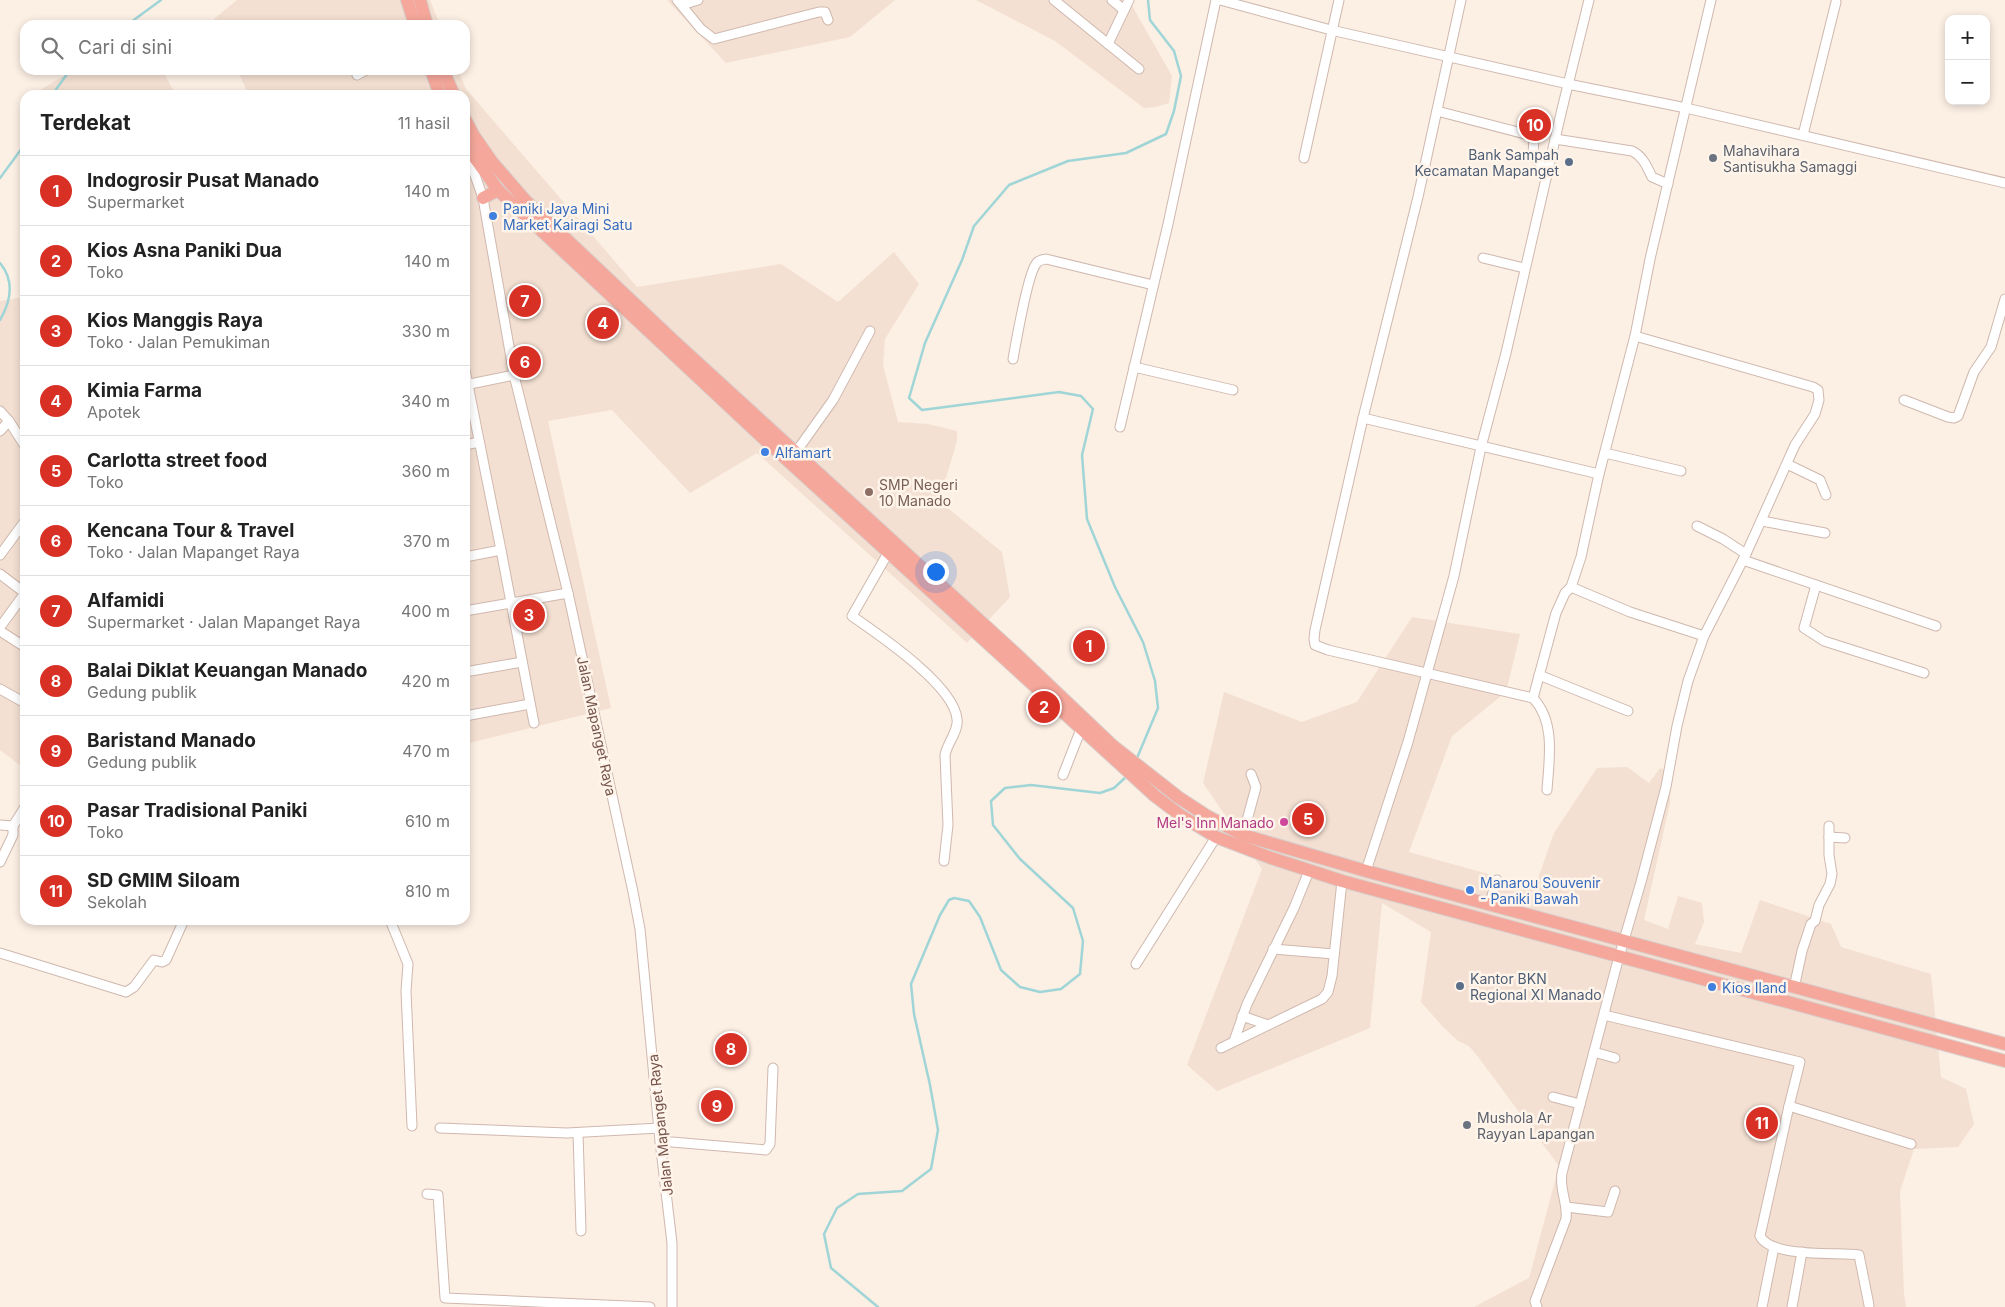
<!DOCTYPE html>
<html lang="id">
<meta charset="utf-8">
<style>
body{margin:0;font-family:Inter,sans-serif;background:#f6f6f6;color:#222}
.controls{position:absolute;right:15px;top:15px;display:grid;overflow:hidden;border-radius:10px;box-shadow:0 2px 8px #0003}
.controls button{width:45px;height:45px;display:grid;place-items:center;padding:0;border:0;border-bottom:1px solid #e0e0e0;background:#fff;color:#222;font:25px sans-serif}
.you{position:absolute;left:935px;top:571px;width:18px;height:18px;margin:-12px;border:4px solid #fff;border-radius:50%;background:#1a73e8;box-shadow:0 0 0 8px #1a73e833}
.badge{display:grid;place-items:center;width:32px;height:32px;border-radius:50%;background:#d93025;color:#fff;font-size:16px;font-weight:700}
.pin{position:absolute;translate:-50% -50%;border:2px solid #fff;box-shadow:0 1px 5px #0006}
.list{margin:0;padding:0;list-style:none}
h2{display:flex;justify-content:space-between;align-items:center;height:65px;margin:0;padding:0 20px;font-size:21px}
h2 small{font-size:16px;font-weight:400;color:#767676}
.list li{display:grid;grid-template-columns:32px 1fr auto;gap:15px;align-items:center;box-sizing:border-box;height:70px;padding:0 20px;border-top:1px solid #e0e0e0}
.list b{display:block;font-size:19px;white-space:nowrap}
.list p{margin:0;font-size:16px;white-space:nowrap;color:#767676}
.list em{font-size:16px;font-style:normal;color:#767676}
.icon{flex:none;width:28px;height:28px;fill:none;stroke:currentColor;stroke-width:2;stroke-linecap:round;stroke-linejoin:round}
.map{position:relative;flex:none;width:2005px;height:1307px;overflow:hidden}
.search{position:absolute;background:#fff;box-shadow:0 2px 8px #0003;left:20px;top:20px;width:450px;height:55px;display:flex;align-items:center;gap:12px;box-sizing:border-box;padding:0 18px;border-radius:15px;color:#767676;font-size:19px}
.panel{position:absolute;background:#fff;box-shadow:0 2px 8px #0003;left:20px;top:90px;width:450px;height:835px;border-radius:15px}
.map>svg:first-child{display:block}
.residential{fill:#f3e0d2}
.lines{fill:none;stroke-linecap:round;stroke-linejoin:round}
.stream{stroke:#9fd5d7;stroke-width:2.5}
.minor-casing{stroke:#cfb8ae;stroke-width:11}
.highway-casing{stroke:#d8cfcc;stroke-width:14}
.minor{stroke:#fff;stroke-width:9}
.highway{stroke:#f5a79b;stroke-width:12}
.worship-dot{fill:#6b7280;stroke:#fff4ea;stroke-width:2}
.service-dot{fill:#5c6f8a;stroke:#fff4ea;stroke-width:2}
.shop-dot{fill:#3f7fe0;stroke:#fff4ea;stroke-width:2}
.education-dot{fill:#8d6e63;stroke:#fff4ea;stroke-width:2}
.hotel-dot{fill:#d1479c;stroke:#fff4ea;stroke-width:2}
.labels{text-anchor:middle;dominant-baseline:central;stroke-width:5;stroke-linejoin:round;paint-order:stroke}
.worship-label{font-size:14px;fill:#5b616d;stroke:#fff4ea;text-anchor:start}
.service-label{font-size:14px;fill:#4e5e75;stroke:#fff4ea;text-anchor:end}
.shop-label{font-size:14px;fill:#366cbe;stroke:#fff4ea;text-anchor:start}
.education-label{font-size:14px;fill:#785e54;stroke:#fff4ea;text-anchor:start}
.street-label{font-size:14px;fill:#74534a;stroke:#fff4ea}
.hotel-label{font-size:14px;fill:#b23c85;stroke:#fff4ea;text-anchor:end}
</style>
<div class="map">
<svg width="2005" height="1307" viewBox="0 0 2005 1307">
<rect width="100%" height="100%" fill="#fcefe4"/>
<!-- residential -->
<g class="residential">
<polygon points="237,0 430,0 440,25 217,25 214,19"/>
<polygon points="667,0 895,0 850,37 726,63"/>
<polygon points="976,0 1132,0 1131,4 1172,76 1169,103 1156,107 1144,108 1055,41"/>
<polygon points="73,70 162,70 176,95 35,95 34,94"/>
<polygon points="237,70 458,70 466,89 637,287 781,264 838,302 894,252 919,284 885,339 883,365 898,422 928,424 957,431 957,441 939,501 1002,552 1010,597 967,643 757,453 690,493 612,410 548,421 611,708 465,744 465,95 249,95"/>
<polygon points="25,297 25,769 0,750 0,301"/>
<polygon points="1412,617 1520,634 1506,692 1452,736 1409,852 1535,887 1554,833 1597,768 1627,767 1649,783 1660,768 1671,773 1670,803 1644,920 1668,929 1678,896 1702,903 1704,922 1695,944 1741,953 1760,900 1831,924 1841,947 1931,974 1941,1077 1966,1089 1974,1124 1958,1147 1914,1149 1900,1191 1904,1293 1906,1307 1474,1307 1529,1278 1559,1166 1479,1058 1469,1046 1458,1041 1443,1027 1421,1002 1431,932 1382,903 1370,1028 1217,1091 1187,1065 1262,869 1203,783 1224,692 1302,722 1357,702"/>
</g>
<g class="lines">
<!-- stream -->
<g class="stream">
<polyline points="127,25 161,0"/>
<polyline points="52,95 70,70"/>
<polyline points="0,178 25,144"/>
<path d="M0,263C15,281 11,301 0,320"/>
<polyline points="1137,758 1158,708 1155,681 1143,642 1115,587 1087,519 1082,455 1093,409 1081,396 1059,392 922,410 909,398 925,343 962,260 974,226 1009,185 1068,161 1126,153 1166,134 1174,111 1181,76 1174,51 1150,20 1148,0"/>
<polyline points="878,1307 831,1268 824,1234 837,1208 858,1194 902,1191 931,1169 938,1130 930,1085 914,1014 911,984 940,915 949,900 954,898 969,901 980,917 1001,970 1020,987 1040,992 1061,989 1080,974 1083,941 1073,908 1020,859 993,825 991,801 1005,788 1031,785 1100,793 1114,788 1127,776"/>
</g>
<defs>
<g id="minor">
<polyline points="677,0 701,29 714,39 819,12 825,12 828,20"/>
<polyline points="1054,0 1139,69"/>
<polyline points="1112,0 1124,10"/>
<polyline points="1220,0 1331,30 1568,84 1686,108 2005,183"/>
<polyline points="682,5 698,0"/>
<polyline points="1108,44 1129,0"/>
<polyline points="357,75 366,70"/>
<polyline points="1437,111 1529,135 1534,138 1533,154 1547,174"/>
<polyline points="1803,135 1836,2"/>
<path d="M1555,139L1632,151C1643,156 1647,167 1652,177L1668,184"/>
<polyline points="473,153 470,155 470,161 483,198 514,375 568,593 633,892 640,929 660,1141 672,1243 672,1307"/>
<polyline points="1304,158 1339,0"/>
<polyline points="1483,258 1524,268"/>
<path d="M1013,359C1016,342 1028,274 1036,264C1038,260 1042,260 1046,259L1153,285"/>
<polyline points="1134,367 1233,390"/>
<polyline points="465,370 501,550"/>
<polyline points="465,385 514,375"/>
<polyline points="1904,400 1948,417 1954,418 1958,416 1974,372 1991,347 2005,299"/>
<polyline points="0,411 9,421 25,446"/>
<polygon points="1363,418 1599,474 1581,557 1571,587 1565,593 1556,613 1533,698 1328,650 1315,645 1314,639 1315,630"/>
<polyline points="1363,418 1418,197 1461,0"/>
<polyline points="1120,427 1168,224 1216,0"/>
<polyline points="0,431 9,421"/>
<polyline points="465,445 479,442"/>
<polyline points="796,452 833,400 870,331"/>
<polyline points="1605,453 1681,471"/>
<polyline points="1787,464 1820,480 1826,495"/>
<polyline points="1599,474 1635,336 1650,259 1711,0"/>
<polyline points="1762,521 1825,533"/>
<polyline points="1697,526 1723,539 1746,554"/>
<path d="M888,553L852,616C879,635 954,685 957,719C959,731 947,743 945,755L948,825L944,861"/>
<polyline points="0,555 25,521"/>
<polyline points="465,557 501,550 534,723"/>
<polyline points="1743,560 1936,626"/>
<polyline points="0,574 25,593"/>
<polyline points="1816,585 1804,628 1824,641 1924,673"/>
<polyline points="1571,587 1630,612 1704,636 1746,554 1795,445 1815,414 1819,400 1818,390 1813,387 1635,336"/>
<polyline points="465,611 568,593"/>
<polyline points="0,627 25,593"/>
<polyline points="0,631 25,647"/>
<polyline points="465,672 522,662"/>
<polyline points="1539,675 1628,711"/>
<polyline points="0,689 25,703"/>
<path d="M1533,698C1556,722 1549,760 1547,790"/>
<polyline points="465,716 530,704"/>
<polyline points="1063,775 1081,729"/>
<polyline points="0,825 13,826 25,807"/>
<polyline points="1243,835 1256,787 1251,774"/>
<polyline points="1829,837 1845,838"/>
<polyline points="0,862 13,835 13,826"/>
<polyline points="1366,871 1408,742 1454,576 1481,447 1506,353 1562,109 1589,0"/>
<polyline points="1489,905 1497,880"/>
<polyline points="390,920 408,964 406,991 412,1126"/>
<polyline points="1273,949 1334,954"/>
<polyline points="0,953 126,992 134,987 154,960 162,962 166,960 184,920"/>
<polyline points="1136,964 1216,837"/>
<polyline points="1794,988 1802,951 1811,924 1815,921 1819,905 1830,884 1832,874 1829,855 1829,826"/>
<polyline points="1604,1015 1800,1062 1789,1106"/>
<polyline points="1242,1016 1268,1025"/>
<polyline points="1234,1041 1247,1004 1294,908 1309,871"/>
<polyline points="1221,1048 1322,999 1328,992 1332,976 1342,881"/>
<polyline points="1594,1052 1615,1058"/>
<polyline points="1553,1097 1580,1104"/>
<polyline points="440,1128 567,1133 660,1128"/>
<polyline points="578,1133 581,1231"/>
<polyline points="660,1141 766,1150 770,1144 773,1068"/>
<polyline points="427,1194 438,1195 445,1298 650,1307"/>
<polyline points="1566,1207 1608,1212 1615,1191"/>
<path d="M1869,1305L1859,1255C1837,1252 1771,1258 1760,1236L1789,1106L1911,1144"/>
<path d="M1537,1307L1535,1301L1566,1219C1568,1203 1559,1189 1562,1173L1617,964L1641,882L1666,787L1677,726L1688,681L1704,636"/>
<polyline points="1762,1307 1774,1247"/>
<polyline points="1792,1307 1802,1252"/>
</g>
<g id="highway">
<polyline points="407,0 415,25"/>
<polyline points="420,0 427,25"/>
<polyline points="431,70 440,95"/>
<polyline points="443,70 454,95"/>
<polyline points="465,119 474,136 492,162 525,200 674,341 1015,653 1113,746 1178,797 1207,816 1243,835 1366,871 2005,1044"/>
<polyline points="465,144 498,190 762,437 1155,796 1180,815 1216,837 1271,858 1342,881 2005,1061"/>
<polyline points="483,198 498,190"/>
</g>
</defs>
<!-- minor casing -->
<use href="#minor" class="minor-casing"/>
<!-- highway casing -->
<use href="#highway" class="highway-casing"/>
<!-- minor -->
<use href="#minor" class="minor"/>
<!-- highway -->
<use href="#highway" class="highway"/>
</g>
<!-- markers -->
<g class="worship-dot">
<circle cx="1713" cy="158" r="5"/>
<circle cx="1467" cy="1125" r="5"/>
</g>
<g class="service-dot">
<circle cx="1569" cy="162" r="5"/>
<circle cx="1460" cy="986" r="5"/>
</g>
<g class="shop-dot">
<circle cx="493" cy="216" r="5"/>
<circle cx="765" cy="452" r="5"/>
<circle cx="1470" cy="890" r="5"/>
<circle cx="1712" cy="987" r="5"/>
</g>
<circle class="education-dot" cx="869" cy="492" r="5"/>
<circle class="hotel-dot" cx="1284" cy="822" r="5"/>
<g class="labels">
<!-- worship labels -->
<g class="worship-label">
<text x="1723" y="150">Mahavihara<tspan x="1723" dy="16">Santisukha Samaggi</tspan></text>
<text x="1477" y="1117">Mushola Ar<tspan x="1477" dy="16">Rayyan Lapangan</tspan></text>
</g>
<!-- service labels -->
<g class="service-label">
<text x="1559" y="154">Bank Sampah<tspan x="1559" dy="16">Kecamatan Mapanget</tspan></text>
<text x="1470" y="978" text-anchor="start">Kantor BKN<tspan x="1470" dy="16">Regional XI Manado</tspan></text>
</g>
<!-- shop labels -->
<g class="shop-label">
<text x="503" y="208">Paniki Jaya Mini<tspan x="503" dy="16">Market Kairagi Satu</tspan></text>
<text x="775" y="452">Alfamart</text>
<text x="1480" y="882">Manarou Souvenir<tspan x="1480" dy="16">- Paniki Bawah</tspan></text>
<text x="1722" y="987">Kios Iland</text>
</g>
<!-- education labels -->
<g class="education-label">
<text x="879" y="484">SMP Negeri<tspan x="879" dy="16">10 Manado</tspan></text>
</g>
<!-- street labels -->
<g class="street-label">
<text transform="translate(597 726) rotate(78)">Jalan Mapanget Raya</text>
<text transform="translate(660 1125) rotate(-96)">Jalan Mapanget Raya</text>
</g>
<!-- hotel labels -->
<g class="hotel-label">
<text x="1274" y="822">Mel's Inn Manado</text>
</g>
</g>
</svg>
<div class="controls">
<button>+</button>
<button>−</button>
</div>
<div class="you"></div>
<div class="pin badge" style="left:1089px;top:646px">1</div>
<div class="pin badge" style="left:1044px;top:707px">2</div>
<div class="pin badge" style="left:529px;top:615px">3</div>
<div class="pin badge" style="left:603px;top:323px">4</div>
<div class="pin badge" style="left:1308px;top:819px">5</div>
<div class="pin badge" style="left:525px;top:362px">6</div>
<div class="pin badge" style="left:525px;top:301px">7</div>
<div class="pin badge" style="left:731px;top:1049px">8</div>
<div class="pin badge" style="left:717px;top:1106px">9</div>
<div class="pin badge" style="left:1535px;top:125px">10</div>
<div class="pin badge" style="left:1762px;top:1123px">11</div>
<div class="search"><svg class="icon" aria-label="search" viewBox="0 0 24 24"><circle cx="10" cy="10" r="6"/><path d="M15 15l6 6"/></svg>Cari di sini</div>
<section class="panel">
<h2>Terdekat<small>11 hasil</small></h2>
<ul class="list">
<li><span class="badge">1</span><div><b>Indogrosir Pusat Manado</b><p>Supermarket</p></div><em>140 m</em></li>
<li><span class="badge">2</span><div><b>Kios Asna Paniki Dua</b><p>Toko</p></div><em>140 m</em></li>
<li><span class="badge">3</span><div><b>Kios Manggis Raya</b><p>Toko · Jalan Pemukiman</p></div><em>330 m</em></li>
<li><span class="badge">4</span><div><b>Kimia Farma</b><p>Apotek</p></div><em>340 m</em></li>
<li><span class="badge">5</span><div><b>Carlotta street food</b><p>Toko</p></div><em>360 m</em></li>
<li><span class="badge">6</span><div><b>Kencana Tour &amp; Travel</b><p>Toko · Jalan Mapanget Raya</p></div><em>370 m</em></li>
<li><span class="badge">7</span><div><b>Alfamidi</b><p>Supermarket · Jalan Mapanget Raya</p></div><em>400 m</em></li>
<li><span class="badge">8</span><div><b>Balai Diklat Keuangan Manado</b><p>Gedung publik</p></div><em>420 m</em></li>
<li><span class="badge">9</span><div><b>Baristand Manado</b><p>Gedung publik</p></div><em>470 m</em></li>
<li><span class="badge">10</span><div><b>Pasar Tradisional Paniki</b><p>Toko</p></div><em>610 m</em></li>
<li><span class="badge">11</span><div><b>SD GMIM Siloam</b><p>Sekolah</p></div><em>810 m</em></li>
</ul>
</section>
</div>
